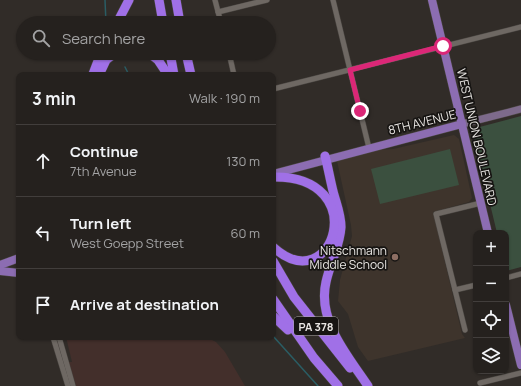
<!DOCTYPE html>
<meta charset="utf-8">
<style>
body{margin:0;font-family:Manrope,sans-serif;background:#312e2b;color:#f1f3f6}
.controls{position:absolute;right:12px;bottom:12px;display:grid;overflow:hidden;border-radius:8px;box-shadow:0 1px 3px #0004}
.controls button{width:36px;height:36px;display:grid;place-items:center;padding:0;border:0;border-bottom:1px solid #423e3c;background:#25211e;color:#f1f3f6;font:20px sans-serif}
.stop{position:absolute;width:12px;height:12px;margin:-9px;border:3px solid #db2777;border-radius:50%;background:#fff}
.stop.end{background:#db2777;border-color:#fff;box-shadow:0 1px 4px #0008}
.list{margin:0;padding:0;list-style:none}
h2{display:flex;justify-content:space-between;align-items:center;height:52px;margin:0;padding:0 16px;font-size:17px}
h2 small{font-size:13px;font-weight:400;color:#a3a3a4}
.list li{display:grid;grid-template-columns:26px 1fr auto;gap:12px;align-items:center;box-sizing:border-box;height:72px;padding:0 16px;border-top:1px solid #423e3c}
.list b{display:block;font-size:15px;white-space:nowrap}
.list p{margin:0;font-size:13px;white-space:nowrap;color:#a3a3a4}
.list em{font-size:13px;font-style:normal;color:#a3a3a4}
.icon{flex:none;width:22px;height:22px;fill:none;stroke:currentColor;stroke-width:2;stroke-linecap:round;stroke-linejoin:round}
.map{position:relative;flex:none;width:521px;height:386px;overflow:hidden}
.search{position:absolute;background:#25211e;box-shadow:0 1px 3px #0004;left:16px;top:16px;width:260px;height:44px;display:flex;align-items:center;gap:10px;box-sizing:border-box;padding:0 14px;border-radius:22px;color:#a3a3a4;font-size:15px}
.panel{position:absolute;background:#25211e;box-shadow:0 1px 3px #0004;left:16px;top:72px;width:260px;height:268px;border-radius:8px}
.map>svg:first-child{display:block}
.commercial{fill:#432f2b}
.built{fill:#3e342c}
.green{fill:#3b503f}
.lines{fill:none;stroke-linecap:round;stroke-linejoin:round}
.stream{stroke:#2a5d64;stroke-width:1.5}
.street-casing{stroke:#4b4743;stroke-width:6}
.secondary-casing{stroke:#4b4743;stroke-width:8}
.primary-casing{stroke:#4b4743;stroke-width:9}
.highway-casing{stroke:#4b4743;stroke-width:10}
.street{stroke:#6e6863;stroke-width:5}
.secondary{stroke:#7d6a8b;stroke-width:7}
.primary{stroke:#8c6db2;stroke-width:8}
.highway{stroke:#a070e7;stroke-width:9}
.route{stroke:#db2777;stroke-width:5}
.education-dot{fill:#8d6e63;stroke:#171513;stroke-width:1.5}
.labels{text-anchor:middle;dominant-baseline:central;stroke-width:3.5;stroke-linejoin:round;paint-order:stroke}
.shield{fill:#171513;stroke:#aba8a5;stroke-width:1}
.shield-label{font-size:11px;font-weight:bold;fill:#eae7e4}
.street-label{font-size:12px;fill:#eae7e4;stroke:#171513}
.poi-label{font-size:12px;fill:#eae7e4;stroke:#171513;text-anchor:end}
</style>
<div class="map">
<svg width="521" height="386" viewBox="0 0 521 386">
<rect width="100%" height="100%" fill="#312c28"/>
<!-- commercial -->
<polygon class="commercial" points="66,337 206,337 216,342 225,352 245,386 76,386 68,362 72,362"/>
<!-- built -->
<polygon class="built" points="454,135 459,139 472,198 469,202 433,212 462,334 465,338 368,361 358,347 348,314 338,301 340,280 352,236 351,225 337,161 376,150 393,149"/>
<!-- green -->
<g class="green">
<polygon points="521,116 521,267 506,271 506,233 497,233 472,129"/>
<polygon points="450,149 459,185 380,204 371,169"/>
</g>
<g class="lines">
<!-- stream -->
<g class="stream">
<polyline points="105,0 106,23"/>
<polyline points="125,67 129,75"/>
<polyline points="273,336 318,386"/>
</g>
<defs>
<g id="street">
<polyline points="215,0 221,23"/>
<polyline points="333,0 369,148"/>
<polyline points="218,12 267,0"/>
<polyline points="229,53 234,75"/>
<polyline points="273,89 521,27"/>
<polyline points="506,278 521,274"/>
<polyline points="455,290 476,285"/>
<polyline points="465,330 436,214 481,203"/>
<polyline points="53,337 68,386"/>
<polyline points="59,337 73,386"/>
<polyline points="480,383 521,373"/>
</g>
<polyline id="secondary" points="462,124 521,109"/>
<g id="primary">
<polyline points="432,0 488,233"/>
<polyline points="273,174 462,124"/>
<polyline points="0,265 19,258"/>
<polyline points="0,271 19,273"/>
<polyline points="506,305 521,365"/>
</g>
<g id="highway">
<polyline points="159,0 163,23"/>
<polyline points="176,0 180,23"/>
<polyline points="117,23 129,0"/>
<polyline points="149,53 158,60 168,75"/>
<polyline points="170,53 174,75"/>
<polyline points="186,53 191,75"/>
<polyline points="93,74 101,53"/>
<polyline points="99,75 106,60 115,53"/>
<path d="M325,156C328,167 330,179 333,191C336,203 341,214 341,227C340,246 330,263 326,282C317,321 348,356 368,386"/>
<path d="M273,177C373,175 334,302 273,247"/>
<polyline points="273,261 294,297 350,368"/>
<polyline points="273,299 314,358 338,386"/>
<polyline points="273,316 288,330"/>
</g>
</defs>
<!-- street casing -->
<use href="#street" class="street-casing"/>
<!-- secondary casing -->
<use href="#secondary" class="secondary-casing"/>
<!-- primary casing -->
<use href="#primary" class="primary-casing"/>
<!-- highway casing -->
<use href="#highway" class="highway-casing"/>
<!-- street -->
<use href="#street" class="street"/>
<!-- secondary -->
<use href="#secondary" class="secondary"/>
<!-- primary -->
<use href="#primary" class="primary"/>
<!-- highway -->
<use href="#highway" class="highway"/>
</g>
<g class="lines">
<!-- route -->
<polyline class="route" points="360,111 350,70 443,46"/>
</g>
<!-- markers -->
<circle class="education-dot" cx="395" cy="257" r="4"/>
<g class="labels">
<!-- shield labels -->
<rect class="shield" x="294" y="317" width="44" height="18" rx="3"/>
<g class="shield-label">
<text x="316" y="326">PA 378</text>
</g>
<!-- street labels -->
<g class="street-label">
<text transform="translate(422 122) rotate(-14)">8TH AVENUE</text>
<text transform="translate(477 137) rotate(77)">WEST UNION BOULEVARD</text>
</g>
<!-- poi labels -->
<g class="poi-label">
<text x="387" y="250">Nitschmann<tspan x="387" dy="14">Middle School</tspan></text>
</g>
</g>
</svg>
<div class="controls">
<button>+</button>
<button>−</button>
<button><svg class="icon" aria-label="locate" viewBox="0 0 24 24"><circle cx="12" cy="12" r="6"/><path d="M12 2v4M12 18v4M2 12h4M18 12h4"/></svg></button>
<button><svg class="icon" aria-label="layers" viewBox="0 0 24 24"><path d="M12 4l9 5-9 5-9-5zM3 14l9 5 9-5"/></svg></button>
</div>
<div class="stop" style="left:443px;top:46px"></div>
<div class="stop end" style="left:360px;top:111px"></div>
<div class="search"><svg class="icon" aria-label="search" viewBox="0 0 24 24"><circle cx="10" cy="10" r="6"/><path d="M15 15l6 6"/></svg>Search here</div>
<section class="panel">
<h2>3 min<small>Walk · 190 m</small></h2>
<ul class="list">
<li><svg class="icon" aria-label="ahead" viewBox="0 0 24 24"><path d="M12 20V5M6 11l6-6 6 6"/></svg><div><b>Continue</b><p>7th Avenue</p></div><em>130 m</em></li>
<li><svg class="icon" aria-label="left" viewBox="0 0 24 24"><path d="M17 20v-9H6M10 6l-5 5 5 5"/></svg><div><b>Turn left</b><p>West Goepp Street</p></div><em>60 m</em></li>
<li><svg class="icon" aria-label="arrive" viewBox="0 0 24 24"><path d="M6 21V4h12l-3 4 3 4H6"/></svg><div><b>Arrive at destination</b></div></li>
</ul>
</section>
</div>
